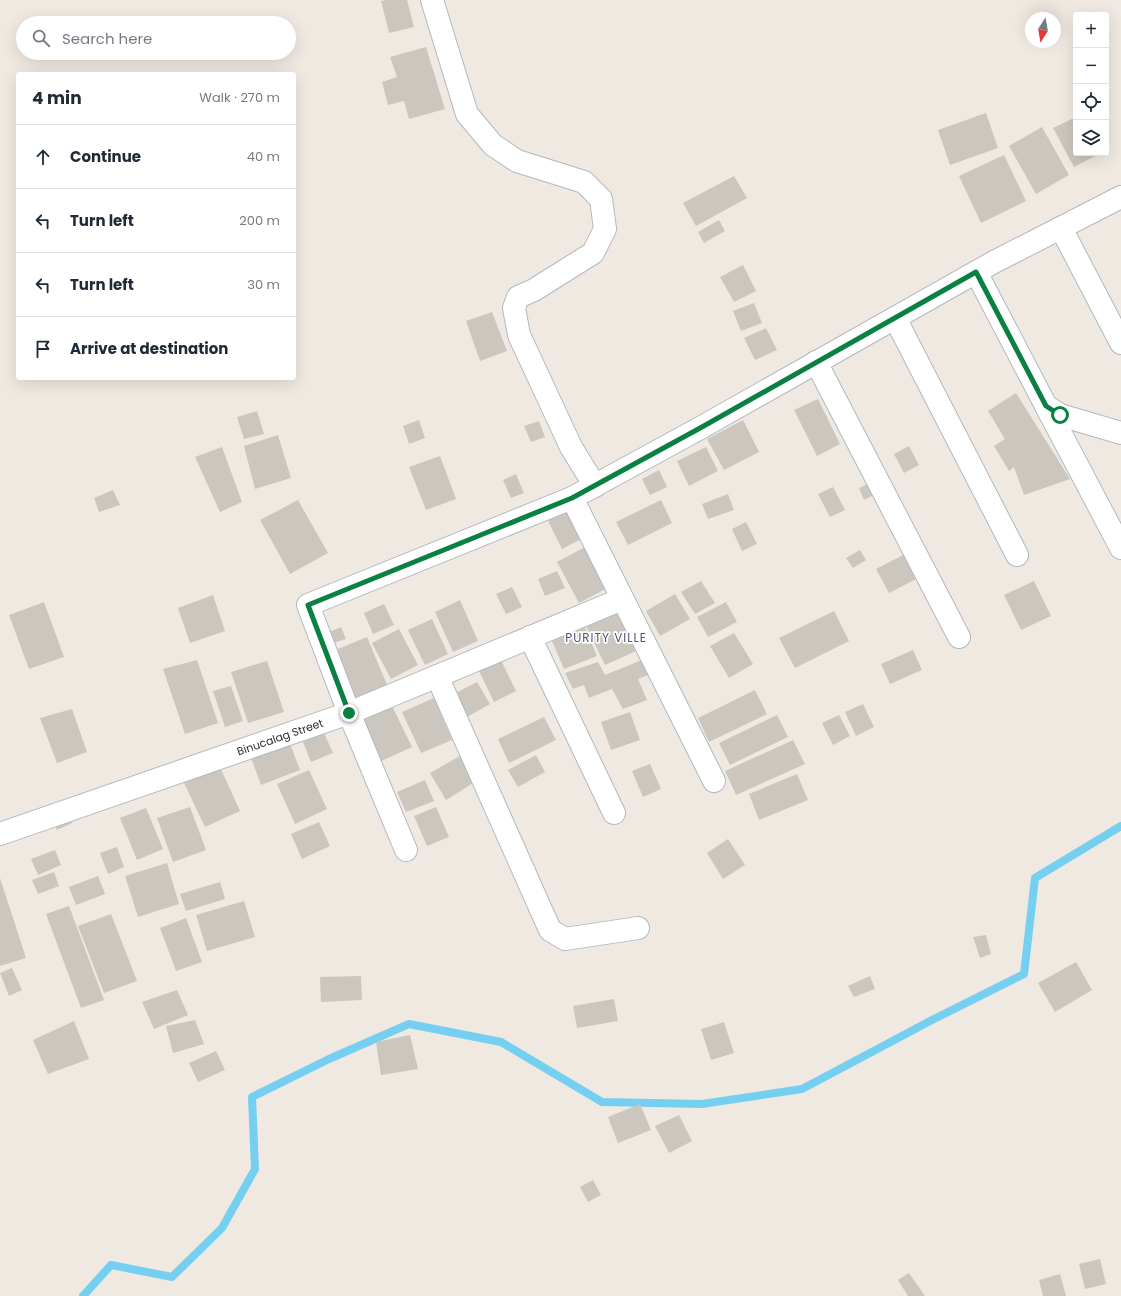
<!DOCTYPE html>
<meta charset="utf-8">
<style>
body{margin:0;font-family:Poppins,sans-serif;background:#f2f2f3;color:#1f2937}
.controls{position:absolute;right:12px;top:12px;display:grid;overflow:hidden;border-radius:4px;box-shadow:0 4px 16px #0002}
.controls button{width:36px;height:36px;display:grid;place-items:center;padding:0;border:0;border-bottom:1px solid #e0e1e3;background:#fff;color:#1f2937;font:20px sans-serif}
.compass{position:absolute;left:1025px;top:12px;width:36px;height:36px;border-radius:50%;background:#fff;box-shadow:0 4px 16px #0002;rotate:191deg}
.stop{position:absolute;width:12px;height:12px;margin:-9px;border:3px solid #0b8043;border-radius:50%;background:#fff}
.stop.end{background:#0b8043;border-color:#fff;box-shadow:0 1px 4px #0008}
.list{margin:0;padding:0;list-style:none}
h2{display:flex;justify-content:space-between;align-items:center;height:52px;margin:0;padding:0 16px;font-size:17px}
h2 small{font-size:13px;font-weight:400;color:#747a83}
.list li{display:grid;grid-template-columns:26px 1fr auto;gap:12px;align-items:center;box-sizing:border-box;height:64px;padding:0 16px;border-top:1px solid #e0e1e3}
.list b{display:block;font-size:15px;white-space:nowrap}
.list em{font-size:13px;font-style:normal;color:#747a83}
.icon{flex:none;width:22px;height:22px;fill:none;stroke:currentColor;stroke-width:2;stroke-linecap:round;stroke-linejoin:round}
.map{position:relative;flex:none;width:1121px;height:1296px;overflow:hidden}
.search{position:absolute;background:#fff;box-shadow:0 4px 16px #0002;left:16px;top:16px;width:280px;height:44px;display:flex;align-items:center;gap:10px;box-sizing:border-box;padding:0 14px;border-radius:22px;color:#747a83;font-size:15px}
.panel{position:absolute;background:#fff;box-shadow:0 4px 16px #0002;left:16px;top:72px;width:280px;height:308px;border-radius:4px}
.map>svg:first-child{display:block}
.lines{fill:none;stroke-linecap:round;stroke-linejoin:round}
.stream{stroke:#75cff0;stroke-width:8}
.building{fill:#cbc7bf}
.minor-casing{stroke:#b4b7c1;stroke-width:24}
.minor{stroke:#fff;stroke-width:22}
.route{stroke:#0b8043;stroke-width:5}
.labels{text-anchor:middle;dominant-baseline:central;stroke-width:3.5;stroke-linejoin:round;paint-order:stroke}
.street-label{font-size:11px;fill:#2e2e2e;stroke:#fff}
.neighbourhood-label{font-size:12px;letter-spacing:1px;fill:#4d5680;stroke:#fff}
</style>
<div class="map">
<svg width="1121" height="1296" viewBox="0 0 1121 1296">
<rect width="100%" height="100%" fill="#efe9e1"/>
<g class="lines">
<!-- stream -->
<polyline class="stream" points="83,1296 111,1265 172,1277 222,1228 255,1169 252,1097 329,1059 409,1024 501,1042 602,1102 702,1104 802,1089 932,1020 1024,974 1035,878 1121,826"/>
</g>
<!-- building -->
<g class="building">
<polygon points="386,0 407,0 414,27 389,33 381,1"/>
<polygon points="426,47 445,109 409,119 404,101 388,105 382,82 397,77 390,57"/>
<polygon points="986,113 998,148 950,165 938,130"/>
<polygon points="1076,117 1076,153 1101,153 1074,167 1053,128"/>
<polygon points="1042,127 1069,175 1036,194 1009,146"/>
<polygon points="1004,155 1026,201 981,223 959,176"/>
<polygon points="734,176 747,198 696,226 683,203"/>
<polygon points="719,220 725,231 704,243 698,232"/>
<polygon points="743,265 756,291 734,302 720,277"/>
<polygon points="754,303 762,323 741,331 733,311"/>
<polygon points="492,312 507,351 480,361 466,321"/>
<polygon points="766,328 777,350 755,360 744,338"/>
<polygon points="1016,393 1070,479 1024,495 1014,467 1009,471 994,446 1005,439 988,411"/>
<polygon points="818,399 840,444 817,456 794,410"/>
<polygon points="257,411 264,434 244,439 237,417"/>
<polygon points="419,420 425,438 409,444 403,426"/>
<polygon points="743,420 759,452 724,470 707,439"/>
<polygon points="539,421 545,437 531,442 524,426"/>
<polygon points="278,435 291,478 255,489 244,446"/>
<polygon points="909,446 919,465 904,473 894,454"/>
<polygon points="222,447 242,502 220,512 195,457"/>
<polygon points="706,447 718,471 689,486 677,461"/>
<polygon points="440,456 456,499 426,510 409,467"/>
<polygon points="659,470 667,487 650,495 642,479"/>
<polygon points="516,474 524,493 511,498 503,480"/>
<polygon points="870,483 876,494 864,500 859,488"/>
<polygon points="833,487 845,510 830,517 818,494"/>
<polygon points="113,490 120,505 99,512 94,498"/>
<polygon points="728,494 734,510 708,519 702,504"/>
<polygon points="298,500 328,553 290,574 260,520"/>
<polygon points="661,500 672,523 628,545 616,522"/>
<polygon points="569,509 585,537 562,549 548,521"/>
<polygon points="746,522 757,544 742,551 732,529"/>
<polygon points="587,546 609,587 579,603 557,562"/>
<polygon points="860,550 866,560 853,568 846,558"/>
<polygon points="907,553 920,577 889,593 876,569"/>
<polygon points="557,571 565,588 545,596 538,579"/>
<polygon points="701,581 715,603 695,614 681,592"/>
<polygon points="1034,581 1051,616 1021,630 1004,595"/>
<polygon points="512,587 522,607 506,614 496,594"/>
<polygon points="675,594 690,619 660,636 646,611"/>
<polygon points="213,595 225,631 190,643 178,608"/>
<polygon points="460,600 478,641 453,652 435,612"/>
<polygon points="44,602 64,657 29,669 9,615"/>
<polygon points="726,602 737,622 708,637 697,617"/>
<polygon points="384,604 394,625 373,634 364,613"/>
<polygon points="617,611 636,651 605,665 586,626"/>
<polygon points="834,611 849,641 795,668 779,638"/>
<polygon points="432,619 448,654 425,665 408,630"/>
<polygon points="341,627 346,639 333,643 329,632"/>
<polygon points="585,627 597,656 564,669 552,641"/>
<polygon points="399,629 418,665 391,679 372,643"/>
<polygon points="734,633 753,664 729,678 710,646"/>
<polygon points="367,637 387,685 353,699 333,651"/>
<polygon points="913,650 922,670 890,684 881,664"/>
<polygon points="500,658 516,691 494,702 478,669"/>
<polygon points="197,660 218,723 185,734 163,669"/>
<polygon points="642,660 648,675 638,679 647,700 623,709 612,689 589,698 584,685 573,689 565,673 598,662 605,675"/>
<polygon points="267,661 284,712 248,723 231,672"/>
<polygon points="477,682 490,704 467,717 454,694"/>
<polygon points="231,686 243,721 225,727 213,691"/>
<polygon points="755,690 767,714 709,742 698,718"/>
<polygon points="434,698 452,740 421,753 402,712"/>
<polygon points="391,704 412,747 379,762 359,719"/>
<polygon points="863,704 874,727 856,736 845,712"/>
<polygon points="72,709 87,752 57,763 40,718"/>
<polygon points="630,712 640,740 611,750 601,722"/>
<polygon points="777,715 788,737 730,765 719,743"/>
<polygon points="839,715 850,736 833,745 822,723"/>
<polygon points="544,717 556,740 509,763 498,739"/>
<polygon points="324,733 333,753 311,762 303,742"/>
<polygon points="793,740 805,764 736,795 725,771"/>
<polygon points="289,741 300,770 261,785 250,755"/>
<polygon points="536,755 545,772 518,787 508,770"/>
<polygon points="460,756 475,782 446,800 430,773"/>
<polygon points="650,764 661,789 643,797 632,771"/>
<polygon points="220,767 240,811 205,827 184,783"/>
<polygon points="309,770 327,809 295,824 277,784"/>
<polygon points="797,774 808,800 759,820 749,794"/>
<polygon points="425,780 434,801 406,812 397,792"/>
<polygon points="190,807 206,850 173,862 157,818"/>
<polygon points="436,807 449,837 427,846 414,816"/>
<polygon points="146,808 163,849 137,860 120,818"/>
<polygon points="67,813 72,823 57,830 52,820"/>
<polygon points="319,822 330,846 302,859 291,834"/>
<polygon points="728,839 745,865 723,879 707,853"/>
<polygon points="117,847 124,867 108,874 100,853"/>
<polygon points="55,850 61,865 38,875 31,859"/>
<polygon points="167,863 179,904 138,917 125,876"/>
<polygon points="54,872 59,886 38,894 32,880"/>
<polygon points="98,876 105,894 76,905 69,887"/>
<polygon points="0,878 26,958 0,966"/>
<polygon points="220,882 225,899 186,911 180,894"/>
<polygon points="244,901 255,937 207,951 196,915"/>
<polygon points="69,906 104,1000 81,1008 46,914"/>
<polygon points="111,914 137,981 104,993 78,926"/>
<polygon points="186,918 202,962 176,971 160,928"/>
<polygon points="986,935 991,954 980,958 973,937"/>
<polygon points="1076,962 1092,990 1055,1012 1038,983"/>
<polygon points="12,968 22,990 9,996 0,973"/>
<polygon points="361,976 362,1000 321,1002 320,977"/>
<polygon points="870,976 875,989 854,997 848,986"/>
<polygon points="177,990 188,1015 154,1029 142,1002"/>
<polygon points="614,999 618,1021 577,1028 573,1006"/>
<polygon points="195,1020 204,1044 173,1053 166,1026"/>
<polygon points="74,1021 89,1059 48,1074 33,1040"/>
<polygon points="724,1022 734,1053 711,1060 701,1029"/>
<polygon points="410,1035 418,1069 381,1075 376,1042"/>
<polygon points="216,1051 225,1070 198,1082 189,1063"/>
<polygon points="640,1104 651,1130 618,1143 608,1117"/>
<polygon points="679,1115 692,1141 669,1153 655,1126"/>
<polygon points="593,1180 601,1195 588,1202 580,1187"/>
<polygon points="1100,1259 1106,1284 1085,1289 1079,1264"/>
<polygon points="909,1273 925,1296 908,1296 898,1280"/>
<polygon points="1060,1274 1066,1296 1043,1296 1039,1280"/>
</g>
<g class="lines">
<defs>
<g id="minor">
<polyline points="432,0 467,114 493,145 517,161 584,182 601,199 605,229 593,253 534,290 518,297 514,308 519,335 571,447 595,486"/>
<polyline points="1061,228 1121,343"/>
<polyline points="976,272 1046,406 1060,415 1121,433"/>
<polyline points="895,318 1017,555"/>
<polyline points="816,362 959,637"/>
<polyline points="1046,406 1121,548"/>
<polyline points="572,498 714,781"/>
<polyline points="530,637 614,813"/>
<polyline points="437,676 550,930 565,939 638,928"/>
<polyline points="0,834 349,713 622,599"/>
<polyline points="406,850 349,713 308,605 572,498 702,427 994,262 1121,197"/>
</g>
</defs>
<!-- minor casing -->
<use href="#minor" class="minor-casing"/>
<!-- minor -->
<use href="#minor" class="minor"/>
</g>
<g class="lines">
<!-- route -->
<polyline class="route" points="349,713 308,605 572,498 702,427 976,272 1046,406 1060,415"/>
</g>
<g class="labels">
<!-- street labels -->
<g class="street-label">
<text transform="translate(280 737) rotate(-19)">Binucalag Street</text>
</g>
<!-- neighbourhood labels -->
<g class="neighbourhood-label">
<text x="606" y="637">PURITY VILLE</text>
</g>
</g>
</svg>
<div class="controls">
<button>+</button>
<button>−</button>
<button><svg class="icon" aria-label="locate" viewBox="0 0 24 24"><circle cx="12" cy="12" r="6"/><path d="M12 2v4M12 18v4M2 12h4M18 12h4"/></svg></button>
<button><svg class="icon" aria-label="layers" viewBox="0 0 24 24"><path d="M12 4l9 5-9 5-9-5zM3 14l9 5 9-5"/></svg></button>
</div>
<svg class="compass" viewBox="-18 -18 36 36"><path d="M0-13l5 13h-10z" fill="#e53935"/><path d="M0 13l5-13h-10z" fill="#747a83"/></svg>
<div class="stop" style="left:1060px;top:415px"></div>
<div class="stop end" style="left:349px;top:713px"></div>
<div class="search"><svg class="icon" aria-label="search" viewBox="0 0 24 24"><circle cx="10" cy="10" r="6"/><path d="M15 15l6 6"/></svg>Search here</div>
<section class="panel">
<h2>4 min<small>Walk · 270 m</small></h2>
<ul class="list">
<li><svg class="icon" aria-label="ahead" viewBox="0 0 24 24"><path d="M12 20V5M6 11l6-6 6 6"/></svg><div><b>Continue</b></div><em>40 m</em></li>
<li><svg class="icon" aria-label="left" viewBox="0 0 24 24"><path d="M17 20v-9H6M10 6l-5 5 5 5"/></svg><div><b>Turn left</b></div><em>200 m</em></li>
<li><svg class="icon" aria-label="left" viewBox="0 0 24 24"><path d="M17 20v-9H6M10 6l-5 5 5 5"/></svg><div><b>Turn left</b></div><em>30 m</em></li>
<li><svg class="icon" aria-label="arrive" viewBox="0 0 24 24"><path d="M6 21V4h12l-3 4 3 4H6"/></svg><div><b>Arrive at destination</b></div></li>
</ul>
</section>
</div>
